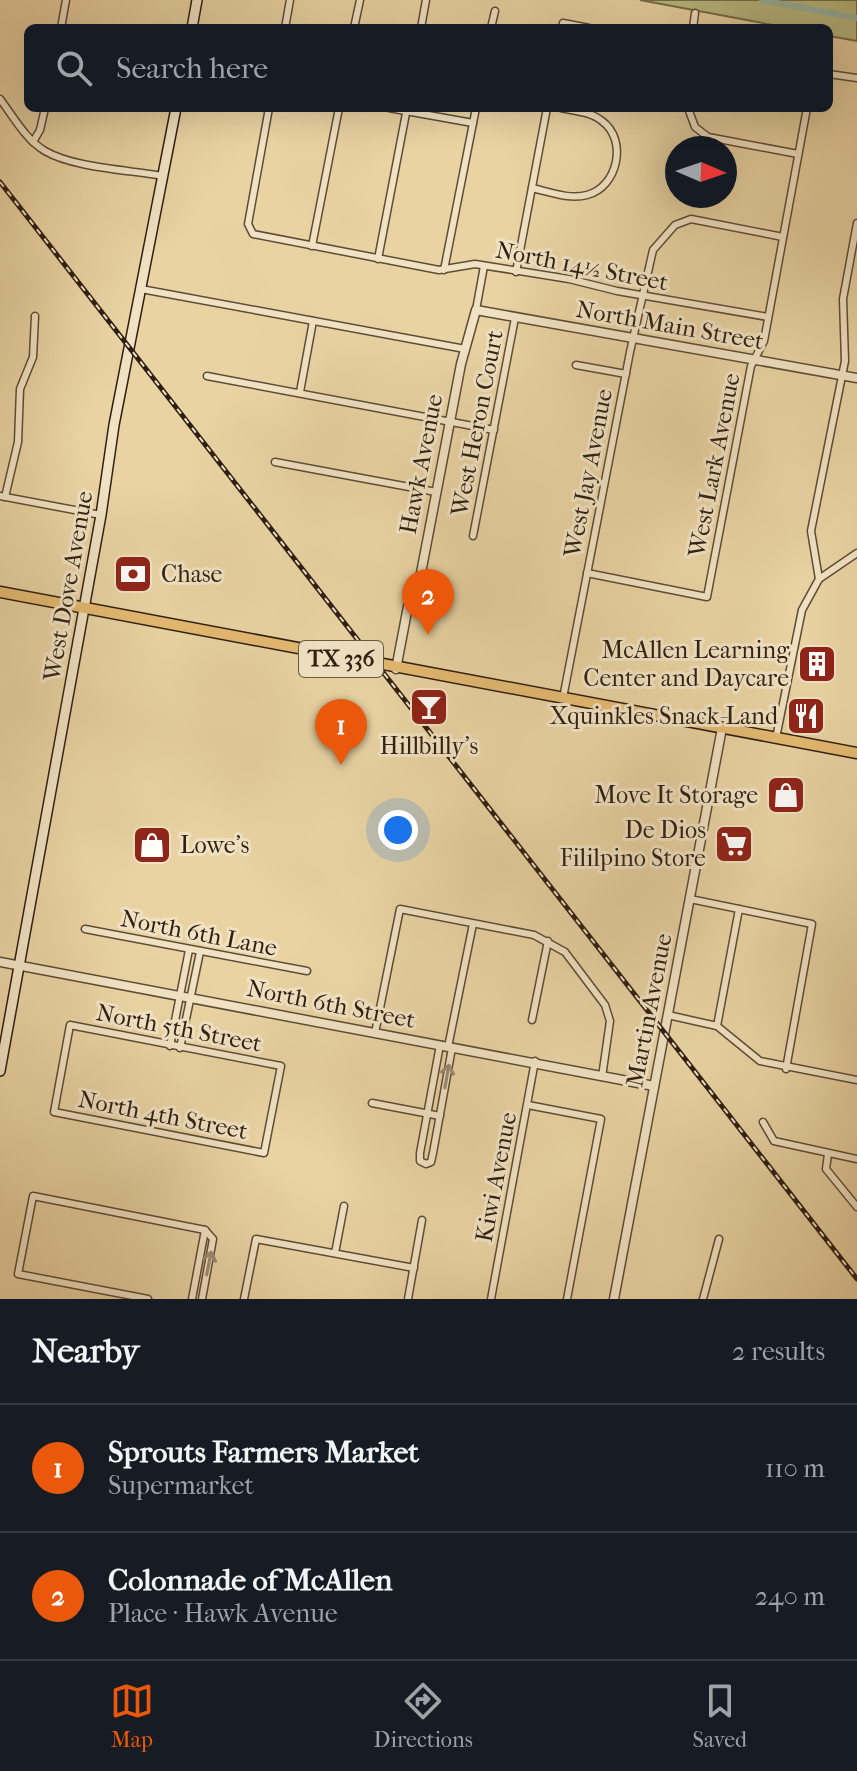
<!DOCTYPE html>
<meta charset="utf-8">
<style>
body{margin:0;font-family:"IM FELL French Canon",serif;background:#20242c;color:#f1f3f6}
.compass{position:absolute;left:665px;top:136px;width:72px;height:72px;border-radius:50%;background:#171b24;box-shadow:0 8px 32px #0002;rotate:92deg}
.you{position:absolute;left:398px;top:830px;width:28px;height:28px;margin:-20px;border:6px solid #fff;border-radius:50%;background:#1a73e8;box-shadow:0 0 0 12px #1a73e833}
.badge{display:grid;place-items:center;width:52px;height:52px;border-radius:50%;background:#ea580c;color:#fff;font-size:26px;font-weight:700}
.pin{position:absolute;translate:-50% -66px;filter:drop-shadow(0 2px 4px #0008)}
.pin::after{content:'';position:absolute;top:42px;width:28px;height:24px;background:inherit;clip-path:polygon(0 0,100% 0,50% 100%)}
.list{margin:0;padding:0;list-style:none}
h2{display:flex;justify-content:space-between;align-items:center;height:104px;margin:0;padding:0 32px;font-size:34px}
h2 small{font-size:26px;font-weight:400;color:#9ea1a6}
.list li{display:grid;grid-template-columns:52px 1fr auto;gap:24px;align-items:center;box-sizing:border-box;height:128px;padding:0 32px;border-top:2px solid #363941}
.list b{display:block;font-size:30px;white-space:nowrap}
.list p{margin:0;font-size:26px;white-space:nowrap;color:#9ea1a6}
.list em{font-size:26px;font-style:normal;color:#9ea1a6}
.icon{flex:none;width:44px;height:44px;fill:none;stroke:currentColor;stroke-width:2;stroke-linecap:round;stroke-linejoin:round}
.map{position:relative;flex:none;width:857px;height:1299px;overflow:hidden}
.search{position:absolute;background:#171b24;box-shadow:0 8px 32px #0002;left:24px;right:24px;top:24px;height:88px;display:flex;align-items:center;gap:20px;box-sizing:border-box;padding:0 28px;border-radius:12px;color:#9ea1a6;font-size:30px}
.sheet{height:360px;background:#171b24}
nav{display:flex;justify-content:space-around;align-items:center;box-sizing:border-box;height:112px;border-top:2px solid #363941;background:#171b24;font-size:22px;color:#9ea1a6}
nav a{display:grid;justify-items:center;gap:4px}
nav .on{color:#ea580c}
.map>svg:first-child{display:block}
.green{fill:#b9bc84;stroke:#746e4b;stroke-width:2}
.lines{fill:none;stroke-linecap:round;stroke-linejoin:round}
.canal{stroke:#97b7a8;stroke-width:6}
.minor-casing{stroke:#5e4c36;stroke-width:9}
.tertiary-casing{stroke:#5e4c36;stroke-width:11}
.secondary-casing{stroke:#2f1f12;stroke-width:12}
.primary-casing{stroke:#2f1f12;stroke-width:13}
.minor{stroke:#f1e2c3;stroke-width:6}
.tertiary{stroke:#f1e2c3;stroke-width:8}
.secondary{stroke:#f1e2c3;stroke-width:9}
.primary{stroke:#e4ba72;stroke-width:10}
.rail-casing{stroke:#2f1f12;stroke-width:5}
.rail{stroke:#f1e2c3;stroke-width:2;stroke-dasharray:6;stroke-linecap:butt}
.oneway{stroke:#9a8a73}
.labels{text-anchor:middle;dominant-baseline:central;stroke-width:6;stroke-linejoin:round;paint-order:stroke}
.shield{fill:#f1e2c3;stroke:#695a47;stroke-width:2}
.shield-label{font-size:22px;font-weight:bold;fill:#2f1f12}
.street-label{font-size:24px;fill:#2f1f12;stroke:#f1e2c3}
.poi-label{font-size:24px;fill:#2f1f12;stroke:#f1e2c3;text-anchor:end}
</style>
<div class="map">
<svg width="857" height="1299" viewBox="0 0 857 1299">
<rect width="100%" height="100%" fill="#e9d3a3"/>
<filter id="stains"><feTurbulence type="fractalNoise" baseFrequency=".0025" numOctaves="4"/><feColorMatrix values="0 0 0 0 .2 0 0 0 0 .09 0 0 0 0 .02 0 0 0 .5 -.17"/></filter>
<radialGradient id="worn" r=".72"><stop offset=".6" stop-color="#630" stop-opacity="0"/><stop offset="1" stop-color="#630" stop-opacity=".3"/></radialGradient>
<!-- green -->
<polygon class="green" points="640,0 857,0 857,41 829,36 829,28 789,28"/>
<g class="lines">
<!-- canal -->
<polyline class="canal" points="762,0 857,18"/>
<defs>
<g id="minor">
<polyline points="61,28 66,0"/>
<polyline points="285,28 290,0"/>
<polyline points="354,28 360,0"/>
<polyline points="421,28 426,0"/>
<polyline points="491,28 495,11"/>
<polyline points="562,28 563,23 589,28"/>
<polyline points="693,28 695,13"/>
<polyline points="829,74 857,78"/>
<path d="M0,99C13,116 26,140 45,151C74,168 130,170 163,176"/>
<polyline points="269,108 248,224 253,234 439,270 475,264 569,279 617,291 768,317"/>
<polyline points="389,108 473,123"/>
<polyline points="688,108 695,127 708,137 798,154"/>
<polyline points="33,142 40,130 45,108"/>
<path d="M532,188C549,192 570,200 587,195C618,187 628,140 602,121C591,112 575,111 561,108"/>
<polyline points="312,246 339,108"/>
<polyline points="378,259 407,108"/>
<polyline points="444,270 476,108"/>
<polyline points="516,272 547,108"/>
<polyline points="141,289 465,349"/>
<polyline points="476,310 484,266"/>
<polyline points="576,365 626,374"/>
<polyline points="207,376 494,430"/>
<polyline points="300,392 313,321"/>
<polyline points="275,462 436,492"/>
<polyline points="0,496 101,515"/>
<polyline points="5,497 18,442 20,389 33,357 35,316"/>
<polyline points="473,536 515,318"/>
<polyline points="587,573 707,597 751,366 764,341 807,108"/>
<polyline points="819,579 857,553"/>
<polyline points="563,698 630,352 653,250 675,225 691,219 783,237"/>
<polyline points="776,738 802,610 819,579 811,531 845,361 843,299 857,223"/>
<polyline points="690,899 812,924 786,1069"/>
<polyline points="85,929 307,971"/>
<polyline points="668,1015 717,1026 760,1061 857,1080"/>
<polyline points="532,1020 548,941"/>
<polygon points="70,1025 281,1066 264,1153 54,1112"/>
<polyline points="717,1026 739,909"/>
<polyline points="375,1033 400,909 534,935 565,952 605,1005 610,1021 602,1077"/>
<polyline points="440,1045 420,1153 420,1161 426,1164 431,1162 433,1153 452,1048"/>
<polyline points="170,1046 189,950"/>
<polyline points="448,1047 473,924"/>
<polyline points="180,1048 200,952"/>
<polyline points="372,1103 440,1116"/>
<polyline points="528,1105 601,1119 567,1299"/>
<polyline points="763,1122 774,1141 857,1159"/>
<polyline points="828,1154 826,1169 857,1207"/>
<polyline points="335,1253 344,1206"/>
<polyline points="148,1299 18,1274 33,1196 205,1230"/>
<polyline points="192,1299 205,1230"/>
<polyline points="202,1299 213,1239 205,1230"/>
<polyline points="244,1299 256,1239 414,1268"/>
<polyline points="408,1299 422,1220"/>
<polyline points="491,1299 535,1061"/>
<polyline points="703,1299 719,1239"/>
</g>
<g id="tertiary">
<polyline points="396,669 409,601 421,573 461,364 476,310 857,378"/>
<polyline points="0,962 654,1086"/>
<polyline points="614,1299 722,728"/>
</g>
<g id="secondary">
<polyline points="192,28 197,0"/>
<polyline points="0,1071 101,515 114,425 176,108"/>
</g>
<polyline id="primary" points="0,592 857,753"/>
</defs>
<!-- minor casing -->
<use href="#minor" class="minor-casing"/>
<!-- tertiary casing -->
<use href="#tertiary" class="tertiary-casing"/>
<!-- secondary casing -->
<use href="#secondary" class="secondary-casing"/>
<!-- primary casing -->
<use href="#primary" class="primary-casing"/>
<!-- minor -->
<use href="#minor" class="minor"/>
<!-- tertiary -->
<use href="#tertiary" class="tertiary"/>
<!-- secondary -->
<use href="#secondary" class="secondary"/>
<!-- primary -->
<use href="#primary" class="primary"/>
<defs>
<polyline id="rail" points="0,182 857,1279"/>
</defs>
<!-- rail casing -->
<use href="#rail" class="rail-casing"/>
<!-- rail -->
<use href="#rail" class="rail"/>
</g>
<!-- one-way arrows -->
<defs><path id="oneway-shaft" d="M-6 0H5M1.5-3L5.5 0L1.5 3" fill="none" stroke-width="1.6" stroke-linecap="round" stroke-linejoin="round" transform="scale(2)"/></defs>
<g class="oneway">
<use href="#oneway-shaft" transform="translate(447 1076) rotate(-80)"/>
<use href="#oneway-shaft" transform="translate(209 1263) rotate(-79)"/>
</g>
<!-- icons -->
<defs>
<symbol id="bank-square" viewBox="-11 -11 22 22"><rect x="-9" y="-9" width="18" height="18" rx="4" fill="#8f2418" stroke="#f1e2c3"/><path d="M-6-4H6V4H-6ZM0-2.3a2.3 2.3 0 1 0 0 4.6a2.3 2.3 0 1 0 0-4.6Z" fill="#fff"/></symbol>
<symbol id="building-square" viewBox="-11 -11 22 22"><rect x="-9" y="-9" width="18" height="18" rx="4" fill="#8f2418" stroke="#f1e2c3"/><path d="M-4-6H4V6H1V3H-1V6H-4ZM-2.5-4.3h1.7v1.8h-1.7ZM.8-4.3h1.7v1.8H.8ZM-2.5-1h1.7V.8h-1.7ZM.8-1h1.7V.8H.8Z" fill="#fff"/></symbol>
<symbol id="bar-square" viewBox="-11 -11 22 22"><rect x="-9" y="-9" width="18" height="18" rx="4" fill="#8f2418" stroke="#f1e2c3"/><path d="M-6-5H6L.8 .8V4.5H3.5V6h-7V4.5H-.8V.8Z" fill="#fff"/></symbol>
<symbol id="restaurant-square" viewBox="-11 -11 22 22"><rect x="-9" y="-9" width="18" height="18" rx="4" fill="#8f2418" stroke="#f1e2c3"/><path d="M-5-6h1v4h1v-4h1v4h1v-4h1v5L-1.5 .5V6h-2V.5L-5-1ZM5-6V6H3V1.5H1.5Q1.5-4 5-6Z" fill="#fff"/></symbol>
<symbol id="shop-square" viewBox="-11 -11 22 22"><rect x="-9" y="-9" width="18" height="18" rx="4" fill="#8f2418" stroke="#f1e2c3"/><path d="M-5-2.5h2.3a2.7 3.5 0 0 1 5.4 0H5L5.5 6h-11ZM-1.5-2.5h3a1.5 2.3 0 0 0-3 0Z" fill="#fff"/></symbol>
<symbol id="supermarket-square" viewBox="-11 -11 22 22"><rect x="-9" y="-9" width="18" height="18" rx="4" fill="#8f2418" stroke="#f1e2c3"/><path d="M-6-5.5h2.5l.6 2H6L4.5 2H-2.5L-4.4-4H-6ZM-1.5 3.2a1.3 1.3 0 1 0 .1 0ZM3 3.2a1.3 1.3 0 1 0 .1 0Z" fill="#fff"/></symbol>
</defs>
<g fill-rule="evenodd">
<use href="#bank-square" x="111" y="552" width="44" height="44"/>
<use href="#building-square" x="795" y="642" width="44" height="44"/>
<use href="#bar-square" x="407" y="685" width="44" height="44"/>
<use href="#restaurant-square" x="784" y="694" width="44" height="44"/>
<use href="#shop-square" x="764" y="773" width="44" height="44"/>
<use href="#supermarket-square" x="712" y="822" width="44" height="44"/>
<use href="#shop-square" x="130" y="823" width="44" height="44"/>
</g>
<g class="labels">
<!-- shield labels -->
<rect class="shield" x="299" y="641" width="84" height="36" rx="6"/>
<g class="shield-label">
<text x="341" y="659">TX 336</text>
</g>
<!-- street labels -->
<g class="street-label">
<text transform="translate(582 266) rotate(11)">North 14½ Street</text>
<text transform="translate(670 325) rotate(10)">North Main Street</text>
<text transform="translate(477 423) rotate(-79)">West Heron Court</text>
<text transform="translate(421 464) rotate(-79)">Hawk Avenue</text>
<text transform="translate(714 465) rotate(-79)">West Lark Avenue</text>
<text transform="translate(588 473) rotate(-79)">West Jay Avenue</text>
<text transform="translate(68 586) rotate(-80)">West Dove Avenue</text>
<text transform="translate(199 933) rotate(11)">North 6th Lane</text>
<text transform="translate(331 1004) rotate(11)">North 6th Street</text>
<text transform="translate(649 1010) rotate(-79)">Martin Avenue</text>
<text transform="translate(179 1028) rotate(11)">North 5th Street</text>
<text transform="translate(163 1115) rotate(11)">North 4th Street</text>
<text transform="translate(496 1177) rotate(-79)">Kiwi Avenue</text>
</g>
<!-- poi labels -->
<g class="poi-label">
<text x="161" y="574" text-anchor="start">Chase</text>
<text x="789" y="650">McAllen Learning<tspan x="789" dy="28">Center and Daycare</tspan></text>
<text x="778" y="716">Xquinkles Snack-Land</text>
<text x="429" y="746" text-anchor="middle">Hillbilly's</text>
<text x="758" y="795">Move It Storage</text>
<text x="706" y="830">De Dios<tspan x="706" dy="28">Fililpino Store</tspan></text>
<text x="180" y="845" text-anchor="start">Lowe's</text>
</g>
</g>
<rect width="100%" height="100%" filter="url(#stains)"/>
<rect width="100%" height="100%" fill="url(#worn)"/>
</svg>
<svg class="compass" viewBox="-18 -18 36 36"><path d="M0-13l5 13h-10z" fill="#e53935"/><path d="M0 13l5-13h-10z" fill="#9ea1a6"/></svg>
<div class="you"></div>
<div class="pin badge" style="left:341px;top:765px">1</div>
<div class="pin badge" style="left:428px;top:635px">2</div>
<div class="search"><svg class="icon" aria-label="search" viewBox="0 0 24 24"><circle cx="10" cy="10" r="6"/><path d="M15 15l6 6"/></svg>Search here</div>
</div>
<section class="sheet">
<h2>Nearby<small>2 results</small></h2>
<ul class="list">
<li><span class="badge">1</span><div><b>Sprouts Farmers Market</b><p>Supermarket</p></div><em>110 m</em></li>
<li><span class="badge">2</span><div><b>Colonnade of McAllen</b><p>Place · Hawk Avenue</p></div><em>240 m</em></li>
</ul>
</section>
<nav>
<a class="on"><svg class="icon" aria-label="map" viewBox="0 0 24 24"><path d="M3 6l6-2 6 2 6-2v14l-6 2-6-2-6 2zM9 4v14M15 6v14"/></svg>Map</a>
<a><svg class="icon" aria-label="directions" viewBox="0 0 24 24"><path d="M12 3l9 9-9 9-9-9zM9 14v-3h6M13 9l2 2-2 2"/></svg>Directions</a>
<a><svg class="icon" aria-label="saved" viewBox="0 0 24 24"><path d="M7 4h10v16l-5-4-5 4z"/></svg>Saved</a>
</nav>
